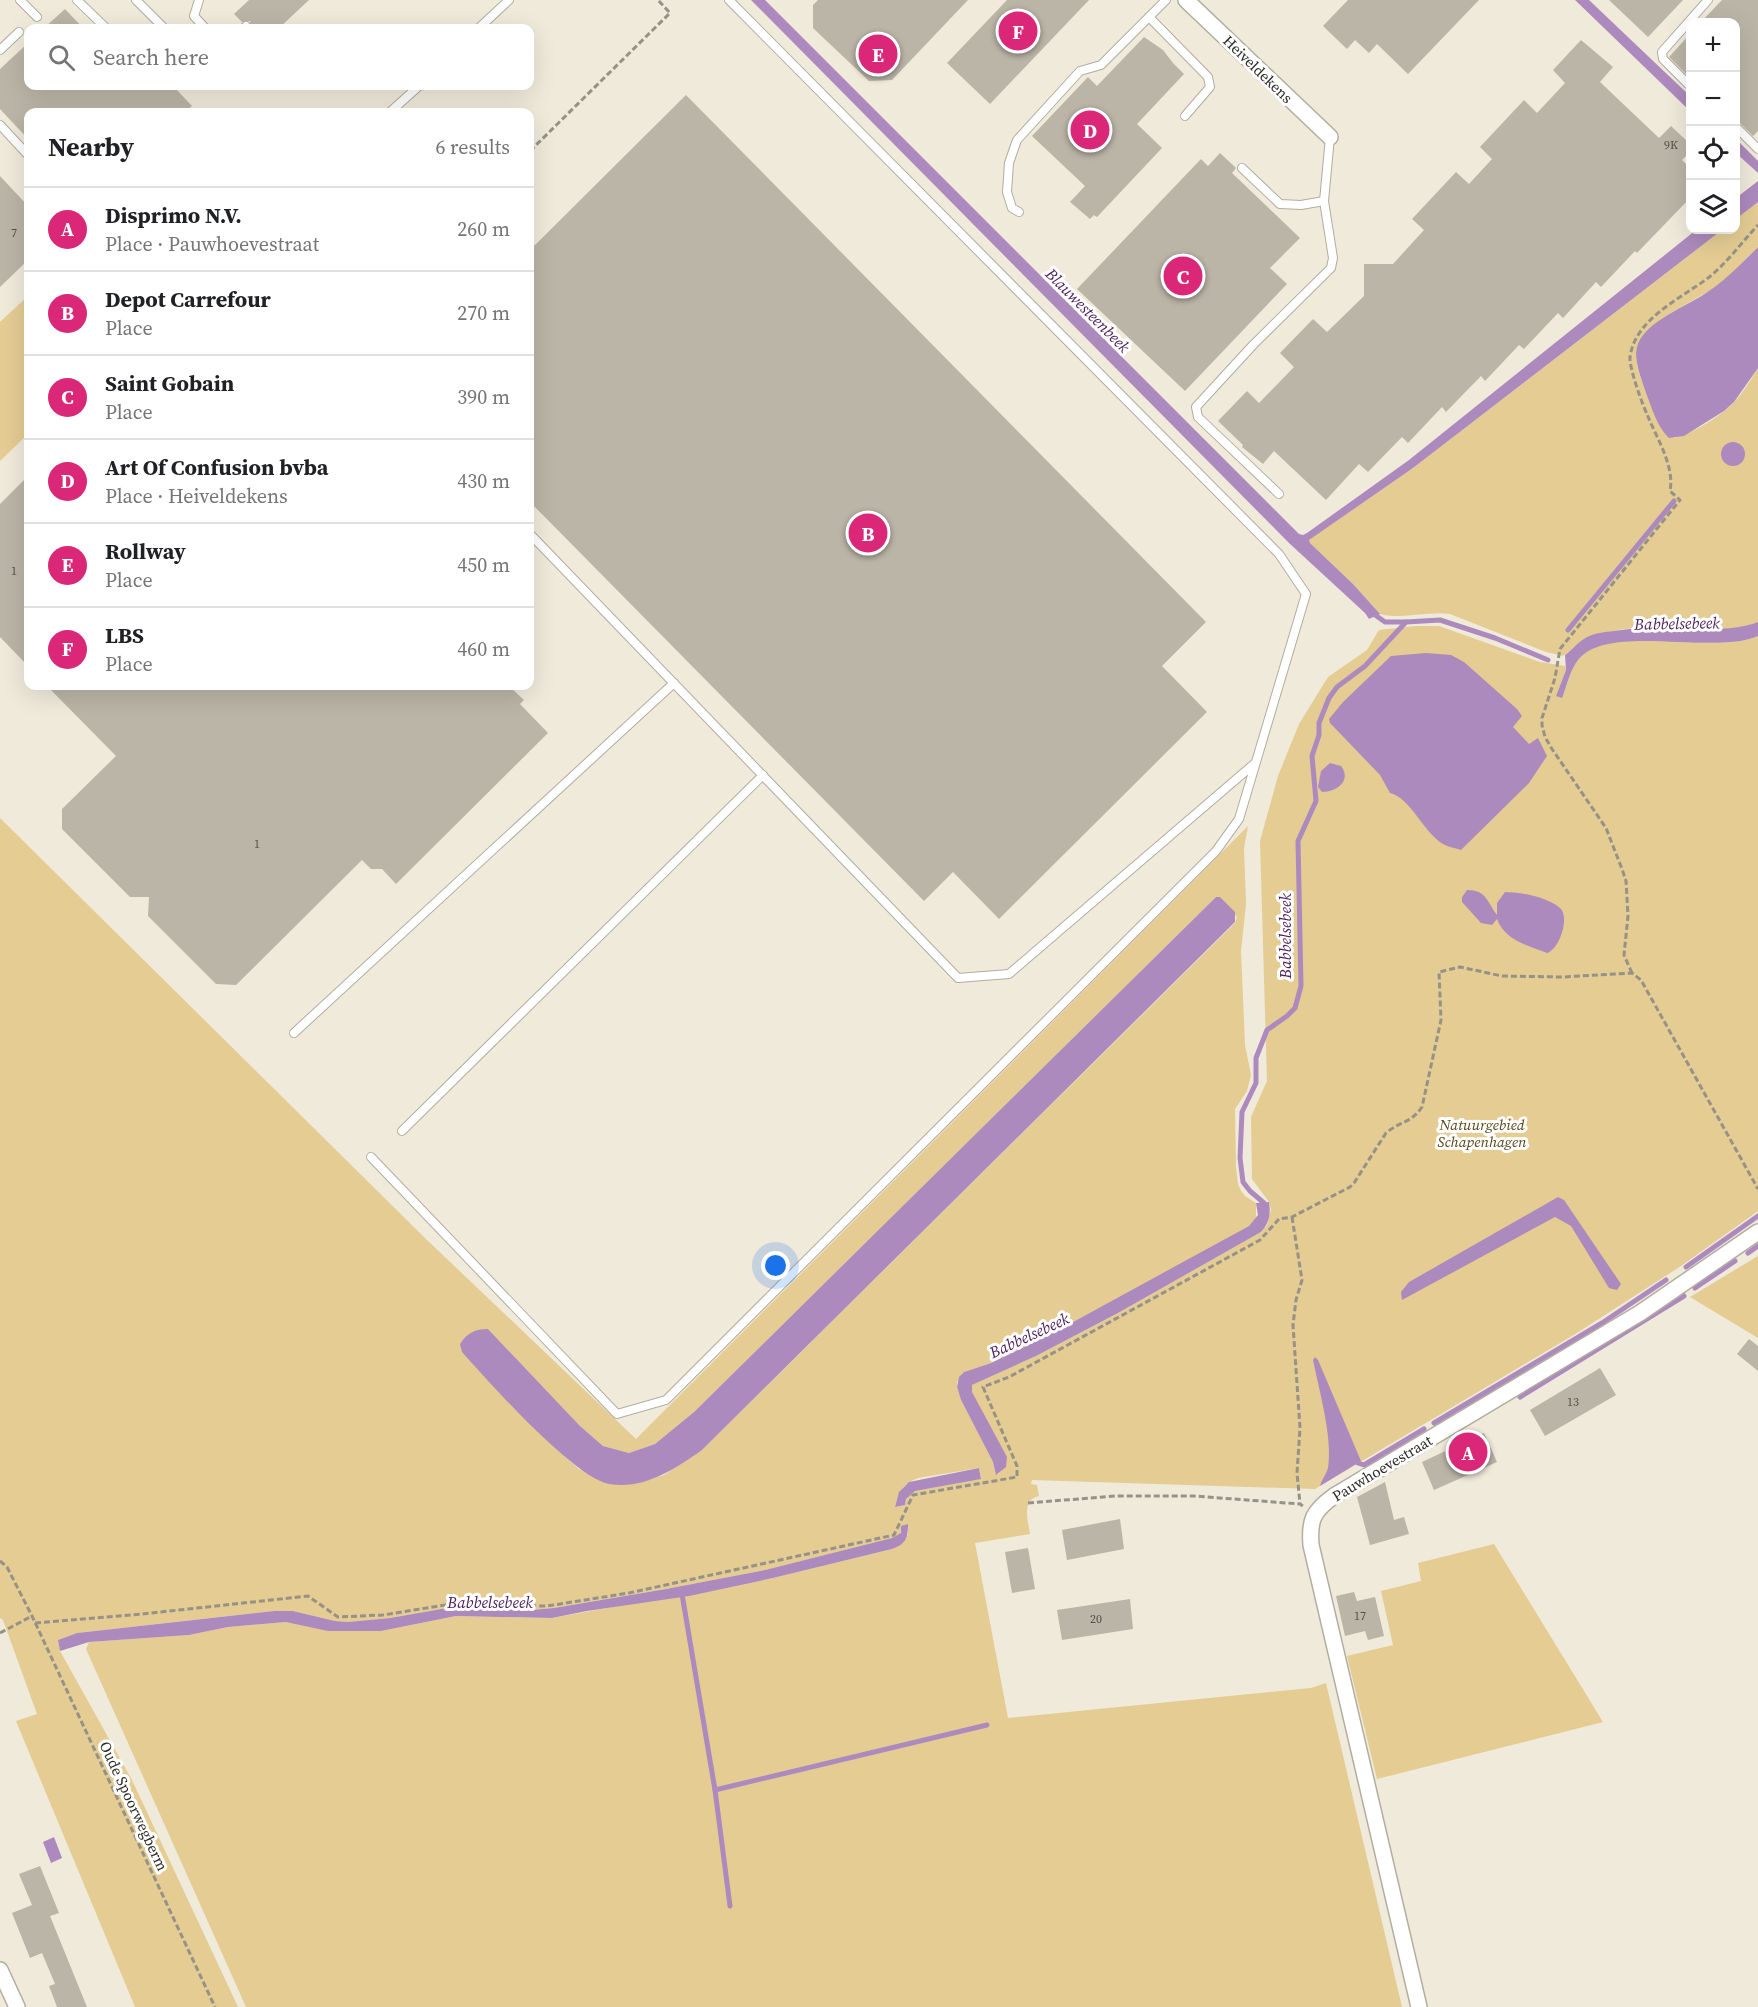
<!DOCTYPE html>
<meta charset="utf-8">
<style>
body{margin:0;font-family:"Source Serif 4",serif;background:#f2f2f2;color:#202124}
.controls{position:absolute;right:18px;top:18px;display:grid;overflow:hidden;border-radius:12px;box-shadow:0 6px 24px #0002}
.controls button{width:54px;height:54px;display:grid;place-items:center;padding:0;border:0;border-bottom:2px solid #e0e0e0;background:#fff;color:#202124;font:30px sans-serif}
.you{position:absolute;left:776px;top:1266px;width:21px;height:21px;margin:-15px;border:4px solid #fff;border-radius:50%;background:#1a73e8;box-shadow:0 0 0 9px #1a73e833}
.badge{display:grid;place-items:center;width:39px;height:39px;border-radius:50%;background:#db2777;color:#fff;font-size:20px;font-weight:700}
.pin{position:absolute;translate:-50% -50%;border:3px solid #fff;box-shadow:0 2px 6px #0006}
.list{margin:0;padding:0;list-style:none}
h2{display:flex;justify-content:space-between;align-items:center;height:78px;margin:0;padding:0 24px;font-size:26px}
h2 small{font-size:20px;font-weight:400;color:#757577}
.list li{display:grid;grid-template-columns:39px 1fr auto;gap:18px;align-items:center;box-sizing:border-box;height:84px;padding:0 24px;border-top:2px solid #e0e0e0}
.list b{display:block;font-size:22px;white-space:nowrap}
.list p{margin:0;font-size:20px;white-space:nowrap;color:#757577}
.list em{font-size:20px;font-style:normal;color:#757577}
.icon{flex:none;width:33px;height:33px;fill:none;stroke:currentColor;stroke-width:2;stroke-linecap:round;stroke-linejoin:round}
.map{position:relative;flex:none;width:1758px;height:2007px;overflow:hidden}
.search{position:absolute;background:#fff;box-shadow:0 6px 24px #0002;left:24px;top:24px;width:510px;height:66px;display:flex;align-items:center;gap:15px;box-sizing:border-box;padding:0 21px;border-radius:12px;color:#757577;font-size:22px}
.panel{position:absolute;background:#fff;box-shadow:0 6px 24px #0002;left:24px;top:108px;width:510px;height:582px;border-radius:12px}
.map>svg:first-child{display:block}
.green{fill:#e4cc93;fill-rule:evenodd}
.water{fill:#ad8abd}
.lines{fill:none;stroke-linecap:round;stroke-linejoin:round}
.stream{stroke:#ad8abd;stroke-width:5}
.building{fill:#bbb5a7}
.service-casing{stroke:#b2ad9f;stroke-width:10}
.minor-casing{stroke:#b2ad9f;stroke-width:18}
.path{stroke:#969287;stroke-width:3;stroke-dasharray:6 3;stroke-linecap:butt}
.service{stroke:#fff;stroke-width:8}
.minor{stroke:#fff;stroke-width:15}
.labels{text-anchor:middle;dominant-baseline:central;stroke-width:6;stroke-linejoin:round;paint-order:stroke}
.number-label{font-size:12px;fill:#514e46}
.street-label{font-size:15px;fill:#2e2c26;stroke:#fff}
.park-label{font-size:15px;font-style:italic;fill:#5a481a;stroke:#fff}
.water-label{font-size:16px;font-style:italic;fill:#4a1e5c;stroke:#fff}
</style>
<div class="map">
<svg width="1758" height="2007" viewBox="0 0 1758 2007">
<rect width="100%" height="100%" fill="#f0eadb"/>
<!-- green -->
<g class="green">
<path d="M1758,202V247C1745,259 1733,274 1718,285C1697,301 1636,324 1636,354C1637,385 1659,413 1674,438C1692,434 1721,416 1734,402C1743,393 1751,379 1758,368V622L1739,628L1723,629L1661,627L1623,629L1587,637L1563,656L1546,652L1450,614C1427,611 1402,620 1380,614L1353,584L1310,543L1308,540L1413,468L1722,230H1736V219Z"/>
<polygon points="28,296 28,434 0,461 0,322"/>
<path d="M1415,626H1439L1540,662L1565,666L1566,670L1556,696L1563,695C1568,683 1571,667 1580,657C1613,622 1714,656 1758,636V1211L1681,1266L1577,1333L1315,1489L1032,1480L1031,1484L1037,1485L1039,1496C1021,1500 1028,1520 1030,1534L975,1543L1008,1718L1311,1688L1326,1683L1402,2007H246L86,1649L89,1642L189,1635L228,1627L286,1622L381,1631L456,1616L552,1618L773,1578L892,1549L908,1535V1524L899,1535L892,1538L765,1570L666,1589L554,1608L531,1610L447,1608L390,1618L348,1622L335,1621L293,1611H274L77,1633L58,1640L60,1651L132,1780L238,2007H135L16,1721L37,1714L3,1620L0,1618V818L426,1239L636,1439L1248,826L1244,848L1246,904L1241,951L1245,1045L1251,1075L1247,1091L1235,1109L1236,1167L1238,1184L1241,1191L1245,1196L1256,1203V1219L1249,1226L1207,1250L1053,1333L991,1363L964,1372L957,1382V1387L961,1400L993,1462L996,1474H999L972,1392V1385L1036,1356L1118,1313L1261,1232L1267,1225L1271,1210L1269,1202L1252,1179L1251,1117L1267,1081L1260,841L1278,776L1299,724L1328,677L1367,650L1379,630ZM1216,897L1237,917L1235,923L702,1450L664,1475L649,1480L579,1469L554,1447L475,1366L488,1329L580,1426L603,1446L629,1453L655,1444L694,1412ZM979,1468L981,1478L915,1491L906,1499L905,1505L895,1507C899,1491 903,1484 918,1478Z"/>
<polygon points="1758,1256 1758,1338 1690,1297"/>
<polygon points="1494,1544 1603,1722 1377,1779 1347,1656 1393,1645 1381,1591 1421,1581 1418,1563"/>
</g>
<!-- water -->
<g class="water">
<polygon points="751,0 765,0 1299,534 1303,535 1307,533 1409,460 1696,230 1722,230 1413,468 1309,540 1310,543 1353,584 1380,614 1369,619 1365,613 1289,543"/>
<polygon points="1575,0 1589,0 1690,96 1690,111"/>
<polygon points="1736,139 1758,161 1758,173 1736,153"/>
<polygon points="1758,181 1758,202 1736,219 1736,198"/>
<path d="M1758,247V368L1734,402L1724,411L1684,436L1669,438C1657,427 1652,408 1646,393C1642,381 1636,366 1636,353C1637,325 1683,308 1703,295C1724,282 1741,264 1758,247Z"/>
<circle cx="1733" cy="454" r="12"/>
<path d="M1758,622V636C1715,656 1607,622 1578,660C1570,670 1567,686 1562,698L1556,696L1566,670L1565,655C1572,650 1578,642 1587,637C1595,633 1605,632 1614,631C1660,623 1717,637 1758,622Z"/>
<path d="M1426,653L1451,655L1464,662L1517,709L1522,716L1513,727L1529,744L1538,738L1547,756L1529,783L1461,850C1456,848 1448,847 1443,844C1423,832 1411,798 1390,793L1380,775L1330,723L1329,719L1343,702L1391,656Z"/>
<path d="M1330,763L1341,766C1352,780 1337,792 1322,792L1318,787L1321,771Z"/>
<path d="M1467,890C1487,890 1487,902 1497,915V903L1505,892C1521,892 1547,897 1560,908C1570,916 1560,949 1547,953C1528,945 1505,941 1497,919L1492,925L1481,923L1462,902V897Z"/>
<path d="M1216,897H1220L1235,912V922L702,1450C675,1469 644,1490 609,1484C574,1478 488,1381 462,1352L460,1344C467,1333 475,1329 488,1329L580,1426L603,1446L629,1453L655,1444L694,1412Z"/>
<polygon points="1558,1197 1564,1200 1621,1284 1617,1290 1609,1288 1571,1226 1555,1217 1402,1300 1401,1292 1409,1282"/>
<path d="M1269,1202C1271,1215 1269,1223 1261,1232L1118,1313L1036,1356L972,1385V1392L1007,1457L1006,1467L996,1475L993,1462L961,1400L957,1387L959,1377L964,1372L991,1363L1053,1333L1249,1226L1258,1215L1256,1203Z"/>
<path d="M1315,1357L1318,1360L1361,1461L1320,1486C1322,1479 1326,1475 1328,1468C1333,1438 1319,1390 1313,1360Z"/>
<polygon points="979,1468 981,1479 915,1491 906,1499 905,1505 895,1507 899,1492 909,1482"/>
<path d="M908,1524C908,1538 906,1544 892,1549L773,1578L689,1596L587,1611L552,1618L456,1616L381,1631H328L286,1622L228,1627L189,1635L89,1642L60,1651L58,1640L77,1633L274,1611H293L335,1621L348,1622L390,1618L447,1608L531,1610L554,1608L666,1589L765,1570L892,1538L901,1533V1526Z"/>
<polygon points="54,1837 62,1858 51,1863 43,1842"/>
</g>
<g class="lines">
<!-- stream -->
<g class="stream">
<polyline points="1371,612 1385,622 1406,622"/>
<polyline points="1568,630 1674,501"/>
<polyline points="1265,1208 1264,1203 1250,1191 1243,1182 1240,1158 1242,1112 1256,1083 1256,1058 1267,1030 1287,1016 1295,1008 1301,986 1298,841 1316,801 1312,756 1319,735 1319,723 1329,698 1337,687 1365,666 1406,622 1440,620 1495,638 1548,660"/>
<polyline points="1748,1253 1758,1246"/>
<polyline points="1686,1267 1758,1216"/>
<polyline points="1695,1288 1735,1261"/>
<polyline points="1520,1397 1684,1296"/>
<polyline points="1434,1423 1602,1323 1666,1280"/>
<polyline points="1358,1463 1364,1465 1424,1429"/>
<polyline points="682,1594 715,1790 730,1906"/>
<polyline points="715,1790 987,1725"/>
</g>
</g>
<!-- building -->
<g class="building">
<polygon points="249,0 309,0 279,28 251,28 250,21 242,22 234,14"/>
<polygon points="818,0 968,0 892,80 869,81 813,28 813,5"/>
<polygon points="1007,0 1089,0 990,104 947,63"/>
<polygon points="1348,0 1479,0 1408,74 1377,44 1369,53 1355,40 1347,49 1323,26"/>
<polygon points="1609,0 1683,0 1648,37"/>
<polygon points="1722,0 1758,0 1758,131 1753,136 1740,123 1736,121 1736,22 1701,22"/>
<polygon points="65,9 83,28 44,28"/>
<polygon points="1690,34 1690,78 1669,57"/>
<polygon points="1144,37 1163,50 1173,63 1184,74 1137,124 1162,148 1097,217 1094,215 1090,219 1070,202 1085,186 1032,136 1088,77 1097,86"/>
<polygon points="1581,40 1613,67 1600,82 1659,138 1671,126 1690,144 1690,152 1682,160 1690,168 1690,198 1637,253 1635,251 1601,287 1596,282 1563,318 1558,313 1524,349 1519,345 1485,381 1481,376 1446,412 1442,407 1408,443 1402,437 1368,472 1359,464 1326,500 1274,451 1263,464 1242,447 1243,445 1218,421 1247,391 1259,403 1294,367 1280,353 1313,319 1327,332 1364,296 1364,264 1393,264 1424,230 1412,219 1456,172 1469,184 1492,159 1480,147 1524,100 1537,113 1565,83 1553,70"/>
<polygon points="28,43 28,86 173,86 192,106 184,112 28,112 28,139 0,109 0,69"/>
<polygon points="686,95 1206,622 1162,666 1207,712 999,919 953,872 924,901 530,502 530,250"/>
<polygon points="1220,153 1236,168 1232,173 1300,238 1270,268 1287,284 1185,391 1077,289 1201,159 1208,166"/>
<polygon points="0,176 28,206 28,260 0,287"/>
<polygon points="28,476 28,666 0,637 0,504"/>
<polygon points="47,686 509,686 524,700 520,704 548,733 396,884 382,869 371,869 362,860 236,985 216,984 148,916 149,897 130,897 62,829 62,809 116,756"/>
<polygon points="1749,1339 1758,1346 1758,1371 1737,1354"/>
<polygon points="1600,1368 1616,1395 1545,1436 1530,1410"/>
<polygon points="1484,1433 1497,1462 1434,1490 1422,1462"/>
<polygon points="1385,1482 1394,1520 1404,1517 1409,1534 1370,1545 1357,1497"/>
<polygon points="1120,1519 1124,1549 1067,1560 1062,1530"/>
<polygon points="1028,1548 1035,1589 1012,1593 1005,1552"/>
<polygon points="1354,1592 1357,1601 1375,1597 1384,1636 1368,1640 1365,1631 1345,1636 1336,1596"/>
<polygon points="1130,1599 1133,1629 1062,1640 1057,1610"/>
<polygon points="40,1866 59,1913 50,1916 87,2007 57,2007 49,1986 55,1984 42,1953 30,1958 12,1913 32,1905 19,1874"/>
</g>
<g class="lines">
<defs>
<g id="service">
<polyline points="20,0 37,17"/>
<polyline points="77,0 106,28"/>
<polyline points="136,0 164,28"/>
<polyline points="199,0 194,16 205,28"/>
<polyline points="1149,17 1208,77 1210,87 1185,116"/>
<polyline points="244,28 246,26"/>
<polyline points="479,28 509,0"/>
<polyline points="0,50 19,32"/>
<polyline points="1690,86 1663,59 1662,52 1708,0"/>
<polyline points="390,112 419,86"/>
<polyline points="0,125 28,155"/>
<polyline points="1736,127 1758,149"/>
<polyline points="1242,168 1280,204 1301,205 1324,201"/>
<polyline points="1019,212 1012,208 1007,192 1009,163 1017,140 1080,71 1101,65 1166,0"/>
<polyline points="1279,494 1198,417 1196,407 1253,345 1331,268 1333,258 1324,201 1330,137"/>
<polyline points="530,534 958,978 1009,974 1254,764"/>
<polyline points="294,1033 674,683"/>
<polyline points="402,1131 763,775"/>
<polyline points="371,1157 617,1414 666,1400 1216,851 1239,819 1306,594 1279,554 729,0"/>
</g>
<g id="minor">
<polyline points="1186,0 1330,137"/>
<polyline points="0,1970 17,2007"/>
<path d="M1419,2007L1311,1545C1309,1520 1313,1511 1334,1496L1640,1313L1758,1232"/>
</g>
</defs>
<!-- service casing -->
<use href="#service" class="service-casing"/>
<!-- minor casing -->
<use href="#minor" class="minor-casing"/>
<!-- path -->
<g class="path">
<polyline points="530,151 670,13 658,0"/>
<path d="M1632,973L1624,955L1628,916L1626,881L1622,869L1606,828L1552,749L1545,737L1542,725V718L1555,678L1560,649L1680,500L1670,491C1675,466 1656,437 1647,414C1642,404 1629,367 1630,357C1635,319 1680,299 1708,278C1726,264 1742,242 1758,225"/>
<polyline points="1292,1217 1302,1280 1296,1300 1293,1325 1300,1428 1297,1473 1300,1504"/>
<polyline points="1028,1503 1115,1496 1194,1496 1300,1504 1303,1506"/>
<polyline points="0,1561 7,1567 32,1616 215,2007"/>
<path d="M35,1623L142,1614L308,1596L338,1617L383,1615L445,1605L547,1606L629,1593L894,1535L913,1495L1017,1477V1466L983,1387L1009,1377L1260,1240L1279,1219L1292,1217L1350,1187L1354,1183L1386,1133C1400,1121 1410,1124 1422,1107L1441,1020L1439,972L1460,967L1502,976L1563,977L1632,973L1641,980L1758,1189"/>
<polyline points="0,1633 32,1616"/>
</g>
<!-- service -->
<use href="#service" class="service"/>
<!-- minor -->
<use href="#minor" class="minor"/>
</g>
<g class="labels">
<!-- number labels -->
<g class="number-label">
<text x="1671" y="145">9K</text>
<text x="14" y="233">7</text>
<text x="14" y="571">1</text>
<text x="257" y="844">1</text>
<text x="1573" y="1402">13</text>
<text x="1360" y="1616">17</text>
<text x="1096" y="1619">20</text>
</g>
<!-- street labels -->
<g class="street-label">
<text transform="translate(1258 69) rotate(44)">Heiveldekens</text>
<text transform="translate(1382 1468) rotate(-31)">Pauwhoevestraat</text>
<text transform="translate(134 1806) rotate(65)">Oude Spoorwegberm</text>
</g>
<!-- park labels -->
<g class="park-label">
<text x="1482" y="1124">Natuurgebied<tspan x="1482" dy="17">Schapenhagen</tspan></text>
</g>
<!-- water labels -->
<g class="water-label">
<text transform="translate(1088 310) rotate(45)">Blauwesteenbeek</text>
<text transform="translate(1677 623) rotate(-1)">Babbelsebeek</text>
<text transform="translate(1285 936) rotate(-90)">Babbelsebeek</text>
<text transform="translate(1029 1335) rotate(-25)">Babbelsebeek</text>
<text x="490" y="1602">Babbelsebeek</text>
</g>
</g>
</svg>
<div class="controls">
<button>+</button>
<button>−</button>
<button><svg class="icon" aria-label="locate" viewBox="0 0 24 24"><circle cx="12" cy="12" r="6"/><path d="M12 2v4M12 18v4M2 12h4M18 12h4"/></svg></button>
<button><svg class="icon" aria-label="layers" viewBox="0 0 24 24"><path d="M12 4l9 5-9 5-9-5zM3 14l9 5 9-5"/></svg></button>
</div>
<div class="you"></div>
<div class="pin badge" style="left:1468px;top:1452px">A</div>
<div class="pin badge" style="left:868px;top:533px">B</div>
<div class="pin badge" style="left:1183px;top:276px">C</div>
<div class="pin badge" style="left:1090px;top:130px">D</div>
<div class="pin badge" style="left:878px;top:54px">E</div>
<div class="pin badge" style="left:1018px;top:31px">F</div>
<div class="search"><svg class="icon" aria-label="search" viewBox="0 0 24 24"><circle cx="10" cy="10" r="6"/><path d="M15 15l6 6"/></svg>Search here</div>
<section class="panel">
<h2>Nearby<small>6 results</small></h2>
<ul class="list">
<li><span class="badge">A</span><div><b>Disprimo N.V.</b><p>Place · Pauwhoevestraat</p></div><em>260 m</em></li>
<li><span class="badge">B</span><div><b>Depot Carrefour</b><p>Place</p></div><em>270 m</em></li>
<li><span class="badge">C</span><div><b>Saint Gobain</b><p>Place</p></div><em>390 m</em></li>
<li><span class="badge">D</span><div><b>Art Of Confusion bvba</b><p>Place · Heiveldekens</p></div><em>430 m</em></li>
<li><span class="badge">E</span><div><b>Rollway</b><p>Place</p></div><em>450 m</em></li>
<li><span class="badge">F</span><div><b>LBS</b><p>Place</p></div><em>460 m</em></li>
</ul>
</section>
</div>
